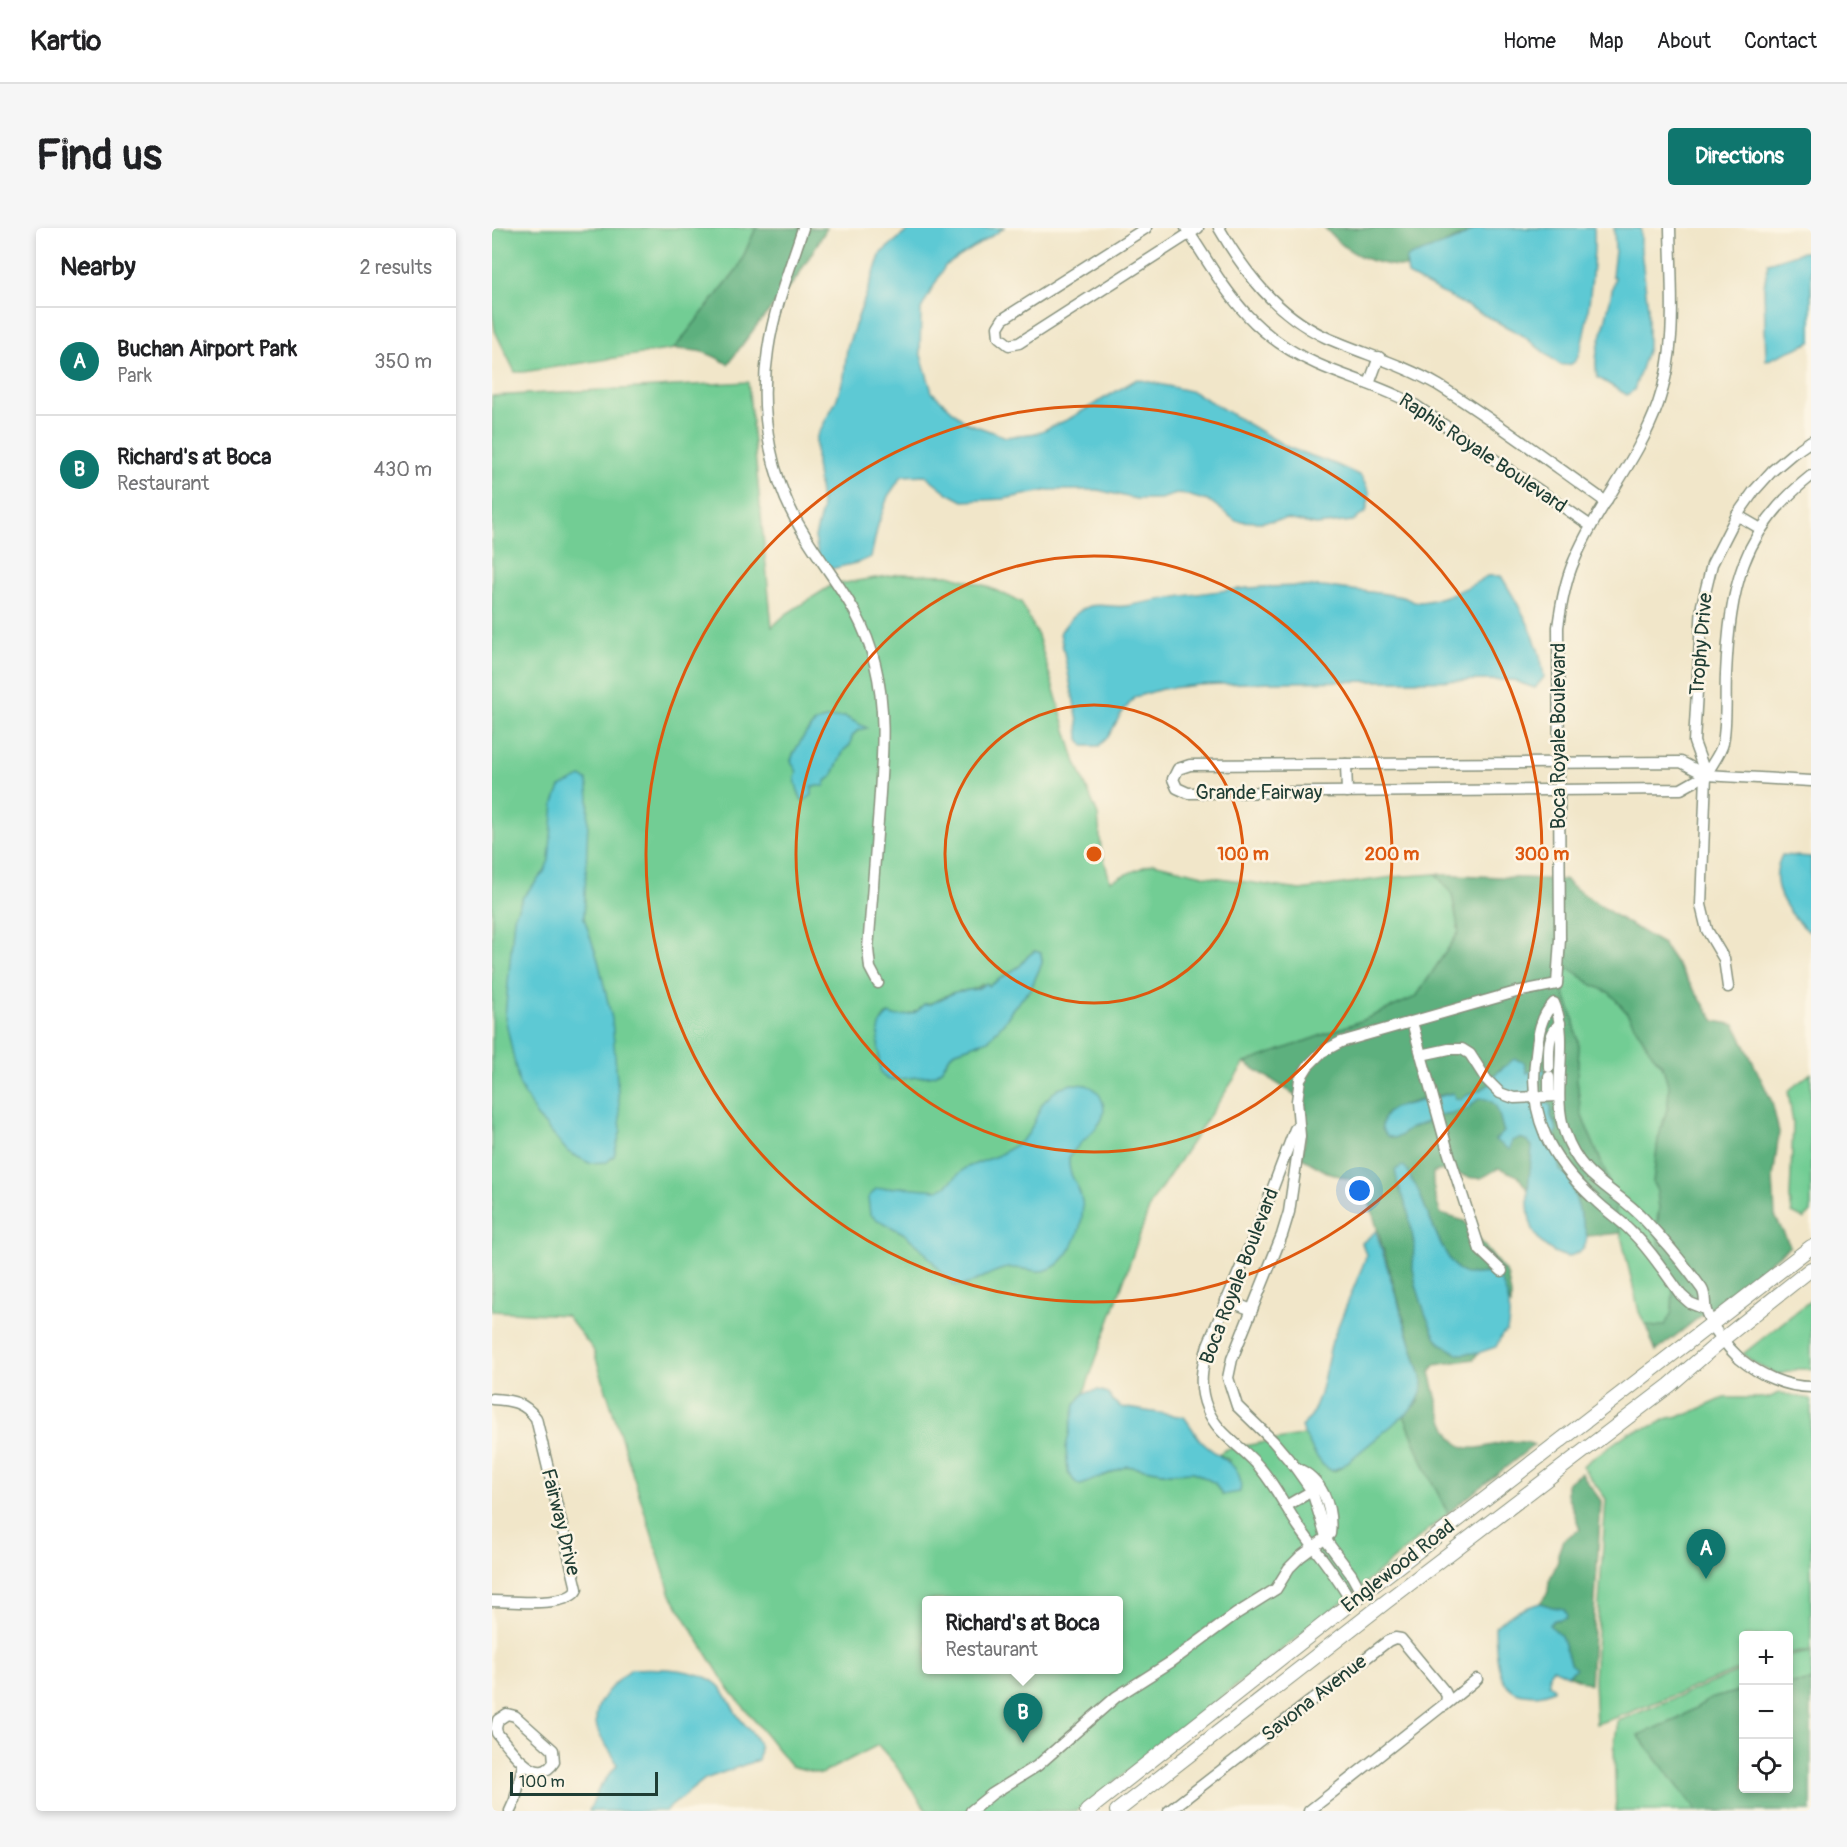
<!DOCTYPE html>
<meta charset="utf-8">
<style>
body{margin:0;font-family:Pangolin,sans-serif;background:#f6f6f6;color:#202124}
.controls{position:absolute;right:18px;bottom:18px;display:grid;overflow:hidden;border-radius:6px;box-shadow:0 3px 9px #0003}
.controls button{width:54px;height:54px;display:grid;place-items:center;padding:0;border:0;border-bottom:2px solid #e0e0e0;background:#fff;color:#202124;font:30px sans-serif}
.scale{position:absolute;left:18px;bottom:15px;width:148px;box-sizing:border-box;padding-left:6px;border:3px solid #1f3d34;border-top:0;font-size:16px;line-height:21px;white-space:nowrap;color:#1f3d34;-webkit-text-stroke:4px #fcf5e5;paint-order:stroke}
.you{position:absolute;left:868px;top:963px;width:21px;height:21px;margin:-15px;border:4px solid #fff;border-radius:50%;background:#1a73e8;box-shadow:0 0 0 9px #1a73e833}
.badge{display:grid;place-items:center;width:39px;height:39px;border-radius:50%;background:#0f766e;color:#fff;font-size:20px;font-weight:700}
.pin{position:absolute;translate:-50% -50px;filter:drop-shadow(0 2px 3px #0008)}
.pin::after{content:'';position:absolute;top:32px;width:21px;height:18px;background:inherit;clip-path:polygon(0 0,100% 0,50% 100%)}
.popup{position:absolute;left:430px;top:1368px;width:201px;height:78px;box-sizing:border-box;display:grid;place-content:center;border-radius:6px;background:#fff;filter:drop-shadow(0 2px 4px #0005);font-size:20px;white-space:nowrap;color:#757577}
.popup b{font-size:22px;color:#202124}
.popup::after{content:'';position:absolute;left:50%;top:100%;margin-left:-12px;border:12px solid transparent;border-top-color:#fff}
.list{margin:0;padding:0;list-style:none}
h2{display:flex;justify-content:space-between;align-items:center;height:78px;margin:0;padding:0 24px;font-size:26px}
h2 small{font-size:20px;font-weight:400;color:#757577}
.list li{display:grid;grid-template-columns:39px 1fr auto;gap:18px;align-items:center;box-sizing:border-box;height:108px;padding:0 24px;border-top:2px solid #e0e0e0}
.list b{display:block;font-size:22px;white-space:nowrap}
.list p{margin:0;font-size:20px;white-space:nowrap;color:#757577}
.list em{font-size:20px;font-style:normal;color:#757577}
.icon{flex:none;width:33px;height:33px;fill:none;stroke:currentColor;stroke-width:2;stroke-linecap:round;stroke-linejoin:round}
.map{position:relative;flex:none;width:1319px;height:1583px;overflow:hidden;border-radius:6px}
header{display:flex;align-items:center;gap:36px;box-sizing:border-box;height:84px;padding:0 30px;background:#fff;border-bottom:2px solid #e0e0e0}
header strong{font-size:28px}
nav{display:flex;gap:33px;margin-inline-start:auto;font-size:21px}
.intro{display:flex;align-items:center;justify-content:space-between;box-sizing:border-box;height:144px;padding:0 36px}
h1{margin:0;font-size:42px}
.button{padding:15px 27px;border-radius:6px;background:#0f766e;color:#fff;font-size:21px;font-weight:700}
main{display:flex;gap:36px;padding:0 36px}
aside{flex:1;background:#fff;border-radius:6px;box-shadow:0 3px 9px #0003}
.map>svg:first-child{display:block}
.green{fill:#72cd94;stroke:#488564;stroke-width:1.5;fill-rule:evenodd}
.forest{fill:#5db07e;stroke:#3e7659;stroke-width:1.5}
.water{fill:#5dc9d4;stroke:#3e8384;stroke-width:1.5}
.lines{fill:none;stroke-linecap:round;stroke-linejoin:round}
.minor-casing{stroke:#88927e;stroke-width:13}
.major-casing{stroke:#88927e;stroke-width:16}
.minor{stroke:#fff;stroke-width:10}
.major{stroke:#fff;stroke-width:14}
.ring{fill:none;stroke:#de580e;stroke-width:3}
.labels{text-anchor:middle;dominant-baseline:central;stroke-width:5;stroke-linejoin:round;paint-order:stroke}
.street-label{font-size:20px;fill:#1f3d34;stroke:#fcf5e5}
.centre{fill:#de580e;stroke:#fcf5e5;stroke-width:3}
.ring-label{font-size:18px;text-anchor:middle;font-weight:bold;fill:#de580e;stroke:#fcf5e5;stroke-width:5;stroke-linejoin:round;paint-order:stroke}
</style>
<header>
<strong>Kartio</strong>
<nav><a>Home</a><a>Map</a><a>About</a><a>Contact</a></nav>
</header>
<div class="intro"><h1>Find us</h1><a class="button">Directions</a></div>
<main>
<aside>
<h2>Nearby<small>2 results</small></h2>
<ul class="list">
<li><span class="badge">A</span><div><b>Buchan Airport Park</b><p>Park</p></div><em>350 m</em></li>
<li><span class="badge">B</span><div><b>Richard's at Boca</b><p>Restaurant</p></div><em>430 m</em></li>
</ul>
</aside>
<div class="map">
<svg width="1319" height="1583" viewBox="0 0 1319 1583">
<rect width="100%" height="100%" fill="#fcf5e5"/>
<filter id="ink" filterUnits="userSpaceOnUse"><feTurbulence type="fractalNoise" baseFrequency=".0167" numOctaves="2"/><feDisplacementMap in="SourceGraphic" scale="12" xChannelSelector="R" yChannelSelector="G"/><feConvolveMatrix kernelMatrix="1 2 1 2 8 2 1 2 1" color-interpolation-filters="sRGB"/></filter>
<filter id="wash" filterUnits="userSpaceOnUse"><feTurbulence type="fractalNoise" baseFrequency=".008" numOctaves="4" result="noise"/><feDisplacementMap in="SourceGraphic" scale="24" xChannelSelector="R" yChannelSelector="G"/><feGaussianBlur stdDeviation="1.35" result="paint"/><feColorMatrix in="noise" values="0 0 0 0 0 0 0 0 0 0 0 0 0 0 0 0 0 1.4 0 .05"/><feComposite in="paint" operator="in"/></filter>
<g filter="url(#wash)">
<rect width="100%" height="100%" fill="#f1e6c9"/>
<!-- green -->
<g class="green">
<polygon points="0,0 264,0 246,40 182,121 31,144 23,144 3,103 0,82"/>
<path d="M256,154L280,399L294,386L340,357L408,346L457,347L494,358L529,374L546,408L583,532L606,587L609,620L618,653L661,635L715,648L808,662L901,649L944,646L960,666L967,704L924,769L866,794L752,836L659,975L592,1165L583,1177L612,1248L634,1238L677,1245L702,1244L723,1255L730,1267L737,1232L726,1226L735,1221L813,1207L831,1237L840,1243L845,1242L912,1187L934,1242L956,1285L863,1364L585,1583H435L402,1535L386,1517L329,1546L299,1538L234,1457L179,1367L101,1121L74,1087L0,1083V168ZM353,489L374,500L366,502L360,508L358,517L352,522L340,548L334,553L320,558L310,572C305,564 306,558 303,550L305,544L299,533C301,524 317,498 325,494C333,489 344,490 353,489ZM542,723L549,725L550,735L538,762L521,780L514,792L496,812L461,824L448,843L443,847L400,852L389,794L394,787L398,786L401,788C413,788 425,787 432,776C444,776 452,767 463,764C474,762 483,763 490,756L497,758L528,738L536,728ZM435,1372H627V1442H435Z"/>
<polygon points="1079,741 1099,756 1118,765 1135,785 1161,827 1170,837 1177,859 1176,878 1166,912 1161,955 1165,963 1167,980 1165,992 1181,1060 1180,1084 1173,1098 1163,1099 1153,1096 1147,1084 1115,948 1089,886 1085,852 1087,818 1081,790 1069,755 1069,743"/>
<polygon points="1319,845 1319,984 1312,991 1300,985 1298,970 1301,896 1296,863"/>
<polygon points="1319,1072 1319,1141 1305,1141 1286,1147 1265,1137 1251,1126"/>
<polygon points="1287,1165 1319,1171 1319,1422 1297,1426 1296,1408 1252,1408 1251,1440 1126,1489 1104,1496 1102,1452 1114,1271 1090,1238 1136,1205 1158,1199 1177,1190 1196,1186 1232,1170 1276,1170"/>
<polygon points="1319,1424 1319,1454 1297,1456 1297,1428"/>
<polygon points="1251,1442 1251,1462 1218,1471 1186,1491 1146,1507 1205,1583 1124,1583 1122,1519 1126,1493"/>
</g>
<!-- forest -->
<g class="forest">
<path d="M264,0H335L304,51L265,97L236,136C214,123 208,122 182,121L246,40Z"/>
<path d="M833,0H985C962,13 938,21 914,32V39C879,36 856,27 833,0Z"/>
<path d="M944,646L1074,652L1078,657L1127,690L1171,716L1223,793L1243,797L1280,874L1287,904L1281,951L1283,988L1298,1018L1164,1123L1153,1096L1163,1099L1173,1097L1180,1084L1181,1060L1172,1038L1165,1006L1167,980L1165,963L1161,955L1166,912L1176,878L1177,859L1170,837L1161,827L1135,785L1118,765L1099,756L1079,741L1069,743V755L1081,790L1087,818L1085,852L1089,886L1115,948L1117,960L1124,979L1122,986L1129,1005L1095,1008L1077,949L1068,942L1062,910L1064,896L1059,888V878L1046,872L1048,840L1035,845L1032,834L1011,839L1000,849L999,855C987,866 979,862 968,872L963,870L960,865C949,867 902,877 896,884C892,887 891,892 890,897L908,908L919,900L935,894L941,888L960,885L977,880L988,869C1008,870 1006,888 1012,904L1003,912L1017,921L1020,913C1029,908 1034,911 1040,918L1039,945L1035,961L1026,948L1007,940C1001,943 994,948 989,950C971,953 958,936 941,945C940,960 943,972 949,986L972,993L1015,1046L1019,1067V1077L998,1044C991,1045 982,1047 975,1046C952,1043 933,969 919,951L906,956L916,982L922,1016L921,1040L924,1057L933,1085L942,1106L947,1114L966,1126L986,1125L982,1131L943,1137L938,1144C943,1163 951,1212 972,1219C983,1223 999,1217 1010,1215C1021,1213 1032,1212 1042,1217L956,1285L934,1242L912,1187L926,1174L931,1155L872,956L835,944L810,930L813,910V873L753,835L866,794L924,769L967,704L960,666Z"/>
<polygon points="1089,1245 1109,1273 1098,1456 1076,1447 1081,1444 1069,1408 1057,1397 1062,1392 1068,1392 1072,1381 1060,1379 1048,1375 1056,1364 1057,1353 1066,1333 1066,1326 1071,1312 1088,1301 1075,1266 1075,1255"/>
<polygon points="1319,1454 1319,1583 1205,1583 1146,1507 1186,1491 1218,1471 1251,1462 1252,1560 1296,1560 1297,1456"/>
</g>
<!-- water -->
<g class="water">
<polygon points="419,0 512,0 453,38 429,81 428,124 440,164 473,194 514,209 545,205 577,191 645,151 702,164 797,220 843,236 869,248 878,266 874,284 861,293 824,297 795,291 768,294 744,293 719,274 688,265 668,271 644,271 606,262 558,262 511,271 471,273 456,265 433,247 410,248 396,268 386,297 379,329 368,334 335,342 327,333 323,309 330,282 324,236 324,210 344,173 352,149 355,120 389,25"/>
<path d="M985,0H1102C1104,20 1095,125 1081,135C1076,138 1072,137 1067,136L1030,107L916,47L914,32L918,28L966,11Z"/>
<path d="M1122,0H1149V22L1156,80V120L1142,162L1135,167L1105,149C1102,129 1106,120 1111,102C1116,84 1119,66 1123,49L1120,48L1123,23Z"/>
<polygon points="1310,24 1319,24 1319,114 1274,133 1272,59 1276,35"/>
<path d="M995,348H1009C1028,379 1048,412 1052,449L1043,460L1020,452L778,454L706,457L670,461L643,469L629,486L616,509L607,518H592L587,511L586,493L568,405C575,394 585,382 598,378C608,375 623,380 634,378C701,365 774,354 843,360C864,363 889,364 910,369C915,370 919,373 923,374C944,375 979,359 995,348Z"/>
<path d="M353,489L375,500L366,502L360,508L358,517L352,522L340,548L334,553L333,558H320V567L313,572H310C306,564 304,558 303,550L305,544L299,533C301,524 317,498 325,494C333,489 344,490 353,489Z"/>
<polygon points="89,549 95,552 97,569 92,690 106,732 120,791 129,902 122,928 115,934 97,935 76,924 44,887 27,856 13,789 22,689 31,669 52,644 57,632 62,575 68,559"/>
<path d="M1290,627L1319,629V702L1316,703C1294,683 1275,656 1290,627Z"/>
<path d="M543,723L549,725L550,735L538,762L521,780L514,792L496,812L461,824L448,843L443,847L400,852L395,851L388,844C388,827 380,793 398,786L401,788C414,788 425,787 432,776H439L463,764L485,761L495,755L497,758L528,738L536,728Z"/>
<path d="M1022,831L1032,834L1035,845L1048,840L1053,842L1052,846L1048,849L1044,866L1059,878V888L1065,901L1062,910L1068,942L1077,949L1095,1008C1094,1022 1087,1024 1076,1029C1021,1015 1038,959 1040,918C1034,911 1029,908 1020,913L1018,922L1003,912L1012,904C1006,887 1008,871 987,870L977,880L960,885L941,888L935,894L919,900L908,908L902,910L895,908L890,901C890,891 893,886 901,880L961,865L963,870L968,872C979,862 987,866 999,855L1000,849Z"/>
<path d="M580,856C592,856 602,857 608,868C624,897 587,909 577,930C576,950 585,952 589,969C596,992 578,1041 549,1043C539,1043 528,1039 517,1040C498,1041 480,1061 461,1057L429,1020L411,1005L384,991L378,986L376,970L384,961L409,959L446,962L454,958L473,940L507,927L527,915L537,905L550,876L566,860Z"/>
<path d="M910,938L913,939C918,944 917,945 919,951C920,954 923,956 924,958C934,979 951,1032 969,1044C978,1050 994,1043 1005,1046C1017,1066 1020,1081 1015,1103L1010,1107L1004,1119L986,1125L966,1126L947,1114L942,1106L933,1085L924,1057L921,1040L922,1016L916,982L906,956L903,942Z"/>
<path d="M884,1003L931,1155C929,1168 926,1174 916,1184L852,1237L840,1243L831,1237L822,1225L809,1199L819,1189L828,1166L840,1113L873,1032L874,1027L870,1015Z"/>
<path d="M606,1162L616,1165L620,1172L629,1179L692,1189C698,1196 703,1206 709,1213C724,1230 754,1235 748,1264L730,1267L723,1255L702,1244L677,1245L635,1238L589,1257L585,1256L576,1245L574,1220L583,1177L592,1165Z"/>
<path d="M1048,1375L1060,1379L1072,1381L1075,1386L1074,1390L1062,1392L1057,1397L1069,1408L1078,1435L1084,1440L1076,1447L1061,1440L1057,1446V1456L1061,1459V1462C1051,1468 1044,1467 1033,1466C1003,1464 1004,1422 1003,1399C1017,1385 1031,1381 1048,1375Z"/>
<path d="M139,1441C164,1440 211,1439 229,1460C237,1470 241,1483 249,1492C260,1506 272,1513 266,1532L213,1551L173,1583H97L107,1560L125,1537C121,1523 108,1513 105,1500C99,1473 122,1456 139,1441Z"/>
</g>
</g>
<g filter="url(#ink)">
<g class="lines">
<defs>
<g id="minor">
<path d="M311,0C298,40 282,80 276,122C266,186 279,255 314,309C342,354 370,382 383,436C395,484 390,532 387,580C383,627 380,674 376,721L378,740L386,755"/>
<polyline points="654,0 511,91 506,99 507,109 517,117 527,115 706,0"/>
<path d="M694,0C733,60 755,105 825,136C858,151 892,159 923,177L1099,298"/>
<path d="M727,0C753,45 784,86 833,109C871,126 910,136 946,157C1004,193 1059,235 1114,274"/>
<polyline points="877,156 887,129"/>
<polyline points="1245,287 1269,301"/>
<polyline points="854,536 855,564"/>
<polyline points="1214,547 1189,561 696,565 685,560 681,551 686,541 698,537 1189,534 1214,547 1319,553"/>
<path d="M1214,547C1219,537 1229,525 1231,515C1235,493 1233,468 1234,446C1238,361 1249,303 1319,248"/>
<polyline points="1236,759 1232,731 1215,702 1209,677 1214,547 1202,514 1210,377 1220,336 1245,287 1262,263 1280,243 1300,226 1319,213"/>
<polyline points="920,794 955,920 988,1022 1010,1043"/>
<polyline points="929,827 957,821 970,821 978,826 994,851 1008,865 1022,870 1066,868"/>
<path d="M1057,839C1057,822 1055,808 1068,795"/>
<polyline points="1057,868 1057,849"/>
<path d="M803,901L768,994L716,1117C710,1138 706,1159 715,1180C725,1207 752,1219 769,1241C784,1259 794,1280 807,1299C825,1325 845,1347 860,1375"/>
<polyline points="734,1072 760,1082"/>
<path d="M1213,1081L1198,1075L1189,1067C1173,1045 1158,1021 1138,1002C1127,991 1114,983 1103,972C1058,931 1035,888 1044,826C1046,808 1048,788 1062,775C1079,813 1058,863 1073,905C1090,953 1122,959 1152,991C1170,1010 1195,1040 1210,1061C1214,1067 1212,1076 1214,1083C1220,1100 1235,1119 1248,1131C1268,1147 1294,1159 1319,1159"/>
<path d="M0,1171C19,1172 32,1174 44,1190L85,1361C77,1380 19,1373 0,1373"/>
<path d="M804,1240C830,1250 841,1279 838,1306"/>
<polyline points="794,1278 820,1263"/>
<path d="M870,1366L859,1346L836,1315L820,1263L803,1239L781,1213L745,1178L736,1150L740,1131L790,1007L797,984L808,908L805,873L808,851L816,838L830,824L849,814L1024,764L1065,756L1068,711L1066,399C1069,377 1073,353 1082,333C1105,278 1146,233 1166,176C1186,119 1179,60 1178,0"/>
<polyline points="952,1478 985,1451"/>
<path d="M15,1486L23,1488L61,1522L62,1534C45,1562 16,1518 5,1505L4,1500L6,1492Z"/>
<polyline points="18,1583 23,1572 31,1537"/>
<polyline points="479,1583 500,1566 545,1538 624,1469 679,1434 744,1386 784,1361 797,1340 808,1329 835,1309"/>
<polyline points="677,1583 896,1413 903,1410 909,1411 953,1464 955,1468 954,1475 817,1583"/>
</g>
<g id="major">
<polyline points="595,1583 870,1366 1319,1019"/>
<polyline points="625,1583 895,1373 1178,1157 1231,1111 1319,1041"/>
</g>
</defs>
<!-- minor casing -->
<use href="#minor" class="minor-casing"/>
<!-- major casing -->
<use href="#major" class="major-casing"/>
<!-- minor -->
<use href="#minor" class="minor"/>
<!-- major -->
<use href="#major" class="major"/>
</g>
</g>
<!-- distance rings -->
<g class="ring">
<circle cx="602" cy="626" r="149"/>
<circle cx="602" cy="626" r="298"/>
<circle cx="602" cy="626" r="448"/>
</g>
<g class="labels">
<!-- street labels -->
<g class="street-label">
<text transform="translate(991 225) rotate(34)">Raphis Royale Boulevard</text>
<text transform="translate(1209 416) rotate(-85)">Trophy Drive</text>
<text transform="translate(1066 508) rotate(-90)">Boca Royale Boulevard</text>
<text x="767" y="564">Grande Fairway</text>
<text transform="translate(747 1048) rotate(-69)">Boca Royale Boulevard</text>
<text transform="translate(69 1294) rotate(76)">Fairway Drive</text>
<text transform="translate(906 1338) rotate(-38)">Englewood Road</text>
<text transform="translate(822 1470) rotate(-38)">Savona Avenue</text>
</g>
</g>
<circle cx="602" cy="626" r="9" class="centre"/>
<g class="ring-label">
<text x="751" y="632">100 m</text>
<text x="900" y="632">200 m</text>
<text x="1050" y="632">300 m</text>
</g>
</svg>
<div class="controls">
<button>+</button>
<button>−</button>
<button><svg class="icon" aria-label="locate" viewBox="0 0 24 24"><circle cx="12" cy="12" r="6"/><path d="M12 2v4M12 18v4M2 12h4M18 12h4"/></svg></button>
</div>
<div class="scale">100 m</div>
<div class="you"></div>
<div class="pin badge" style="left:1214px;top:1351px">A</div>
<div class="pin badge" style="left:531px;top:1515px">B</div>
<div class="popup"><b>Richard's at Boca</b>Restaurant</div>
</div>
</main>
